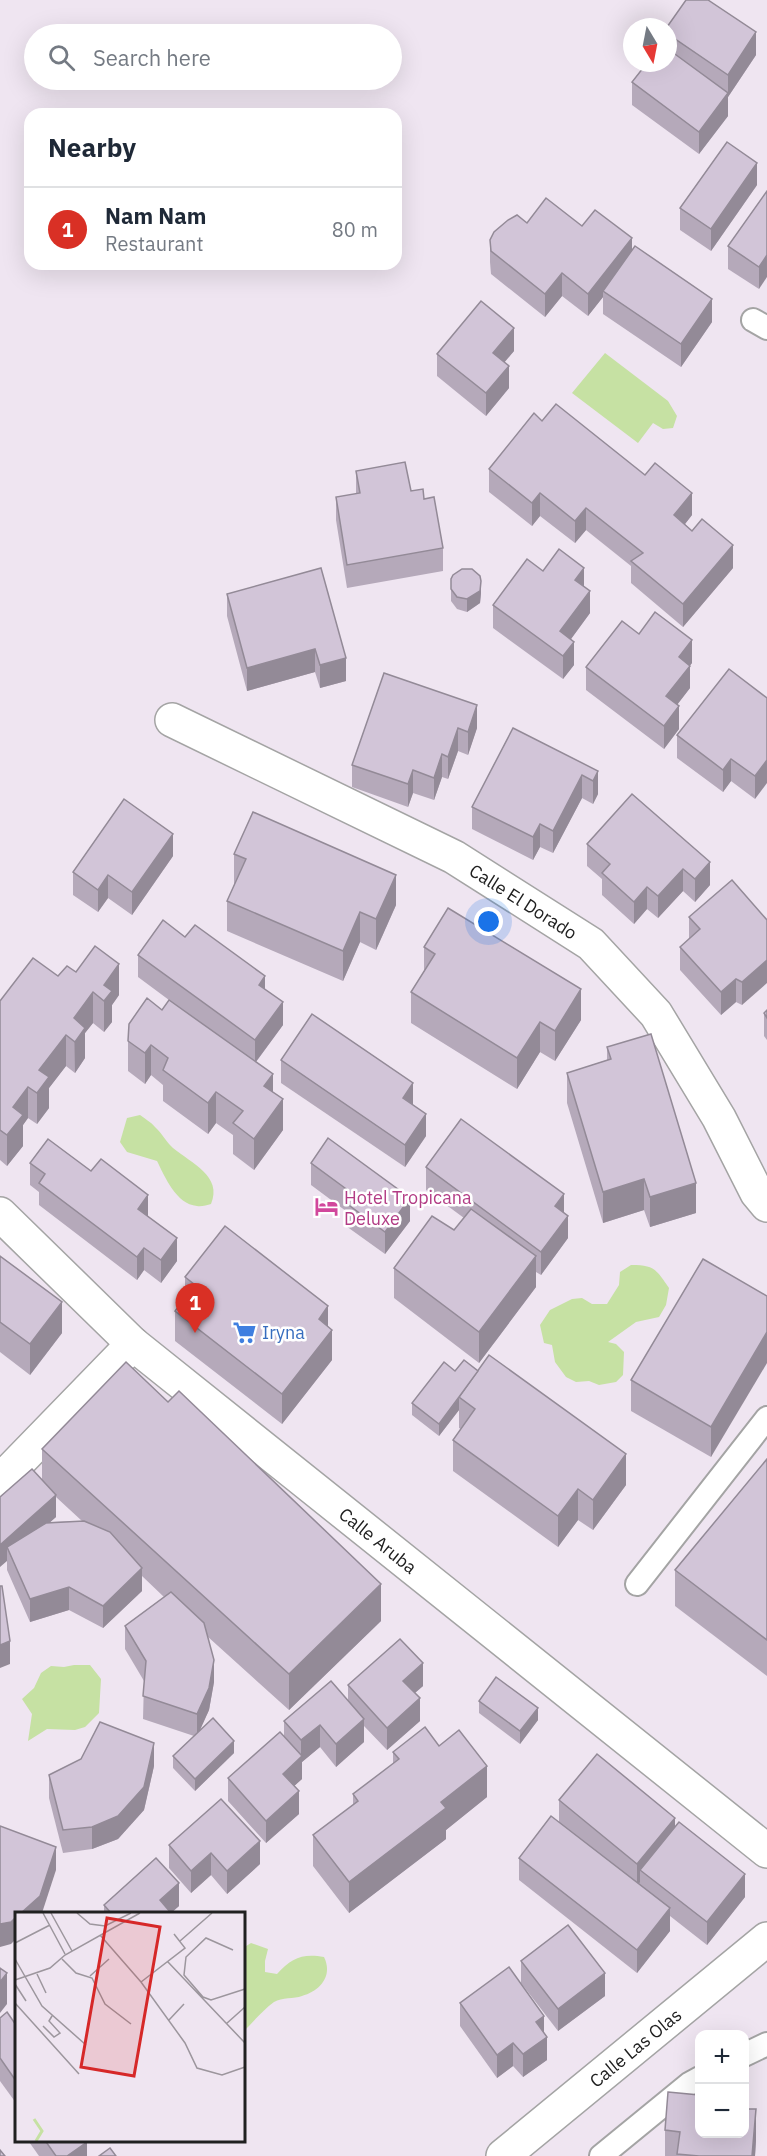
<!DOCTYPE html>
<meta charset="utf-8">
<style>
body{margin:0;font-family:"IBM Plex Sans",sans-serif;background:#f6f6f7;color:#1f2937}
.controls{position:absolute;right:18px;bottom:18px;display:grid;overflow:hidden;border-radius:12px;box-shadow:0 6px 24px #0002}
.controls button{width:54px;height:54px;display:grid;place-items:center;padding:0;border:0;border-bottom:2px solid #e0e1e3;background:#fff;color:#1f2937;font:30px sans-serif}
.compass{position:absolute;left:623px;top:18px;width:54px;height:54px;border-radius:50%;background:#fff;box-shadow:0 6px 24px #0002;rotate:170deg}
.you{position:absolute;left:489px;top:922px;width:21px;height:21px;margin:-15px;border:4px solid #fff;border-radius:50%;background:#1a73e8;box-shadow:0 0 0 9px #1a73e833}
.badge{display:grid;place-items:center;width:39px;height:39px;border-radius:50%;background:#d93025;color:#fff;font-size:20px;font-weight:700}
.pin{position:absolute;translate:-50% -50px;filter:drop-shadow(0 2px 3px #0008)}
.pin::after{content:'';position:absolute;top:32px;width:21px;height:18px;background:inherit;clip-path:polygon(0 0,100% 0,50% 100%)}
.list{margin:0;padding:0;list-style:none}
h2{display:flex;justify-content:space-between;align-items:center;height:78px;margin:0;padding:0 24px;font-size:26px}
h2 small{font-size:20px;font-weight:400;color:#747a83}
.list li{display:grid;grid-template-columns:39px 1fr auto;gap:18px;align-items:center;box-sizing:border-box;height:84px;padding:0 24px;border-top:2px solid #e0e1e3}
.list b{display:block;font-size:22px;white-space:nowrap}
.list p{margin:0;font-size:20px;white-space:nowrap;color:#747a83}
.list em{font-size:20px;font-style:normal;color:#747a83}
.icon{flex:none;width:33px;height:33px;fill:none;stroke:currentColor;stroke-width:2;stroke-linecap:round;stroke-linejoin:round}
.map{position:relative;flex:none;width:767px;height:2156px;overflow:hidden}
.search{position:absolute;background:#fff;box-shadow:0 6px 24px #0002;left:24px;top:24px;width:378px;height:66px;display:flex;align-items:center;gap:15px;box-sizing:border-box;padding:0 21px;border-radius:33px;color:#747a83;font-size:22px}
.panel{position:absolute;background:#fff;box-shadow:0 6px 24px #0002;left:24px;top:108px;width:378px;height:162px;border-radius:18px}
.map>svg:first-child{display:block}
.water{fill:#c6e1a3}
.lines{fill:none;stroke-linecap:round;stroke-linejoin:round}
.lane-casing{stroke:#a4a4a4;stroke-width:26}
.street-casing{stroke:#a4a4a4;stroke-width:36}
.lane{stroke:#fff;stroke-width:22}
.street{stroke:#fff;stroke-width:33}
.wall{fill:#b5a9ba;fill-rule:evenodd}
.shaded-wall{fill:#938a97}
.building{fill:#d2c5d8;stroke:#938a97;stroke-width:1.5}
.labels{text-anchor:middle;dominant-baseline:central;stroke-width:5;stroke-linejoin:round;paint-order:stroke}
.street-label{font-size:18px;fill:#202020;stroke:#fff}
.hotel-label{font-size:18px;fill:#b23c85;stroke:#fff;text-anchor:start}
.shop-label{font-size:18px;fill:#366cbe;stroke:#fff;text-anchor:start}
.inset-river{fill:none;stroke:#c6e1a3;stroke-width:3}
.inset-road{fill:none;stroke:#9c969d;stroke-width:1.5}
.view{fill:#d62828;fill-opacity:0.15;stroke:#d62828;stroke-width:3}
.inset-edge{fill:none;stroke:#202020;stroke-width:3}
</style>
<div class="map">
<svg width="767" height="2156" viewBox="0 0 767 2156">
<rect width="100%" height="100%" fill="#efe5f1"/>
<!-- water -->
<g class="water">
<polygon points="605,353 668,401 677,416 673,428 663,429 653,423 638,443 572,393"/>
<path d="M140,1115C145,1119 151,1122 155,1127C162,1133 166,1142 173,1148C191,1163 223,1176 211,1204C207,1205 201,1207 197,1206C176,1204 165,1177 157,1161L127,1152L120,1142L127,1118Z"/>
<path d="M631,1265C654,1265 656,1269 669,1288L666,1305L659,1317L636,1322L608,1342L616,1344L624,1352L623,1375L616,1382L599,1385L589,1381L576,1382L566,1377L555,1362L552,1345L544,1343L540,1325L550,1310L572,1299L582,1298L592,1304H607L619,1285L620,1272Z"/>
<polygon points="74,1665 90,1665 101,1679 99,1713 85,1727 75,1730 47,1729 28,1741 32,1714 22,1699 34,1688 41,1673 51,1666 64,1667"/>
<path d="M251,1943L268,1949L265,1961V1972L277,1974C291,1958 303,1953 324,1957C333,1975 321,1991 302,1996C294,1999 282,1997 274,2002C263,2010 253,2022 243,2032V1948Z"/>
</g>
<g class="lines">
<defs>
<g id="lane">
<polyline points="753,320 767,328"/>
<polyline points="637,1584 767,1418"/>
<polyline points="744,2055 767,2044"/>
<polyline points="601,2156 689,2084 700,2078"/>
</g>
<g id="street">
<path id="s1" d="M172,720L454,857L591,944L656,1014L719,1118L757,1193L767,1205"/>
<path id="s2" d="M0,1214L133,1344L767,1851"/>
<polyline points="0,1481 133,1344"/>
<path id="s3" d="M503,2156L767,1939"/>
</g>
</defs>
<!-- lane casing -->
<use href="#lane" class="lane-casing"/>
<!-- street casing -->
<use href="#street" class="street-casing"/>
<!-- lane -->
<use href="#lane" class="lane"/>
<!-- street -->
<use href="#street" class="street"/>
</g>
<!-- wall -->
<g class="wall">
<polygon points="668,27 756,55 728,97 728,116 699,154 632,105 632,82 668,63"/>
<polygon points="757,185 711,251 680,230 680,208"/>
<polygon points="767,191 759,289 728,269 728,246"/>
<polygon points="527,223 582,226 632,251 712,322 681,367 603,314 603,297 588,316 562,296 545,317 491,274 490,262 490,240"/>
<polygon points="514,351 504,362 509,388 486,416 437,376 437,354"/>
<polygon points="542,421 692,515 685,524 733,568 683,627 631,583 631,566 586,530 575,543 540,516 532,526 489,492 489,469"/>
<polygon points="356,471 411,491 424,499 443,548 443,571 347,588 336,520 336,497 356,494"/>
<polygon points="321,568 346,681 320,688 315,672 247,691 227,616 227,594"/>
<polygon points="543,571 584,586 590,613 571,639 574,665 563,679 493,628 493,605"/>
<polygon points="451,579 481,593 480,603 467,612 457,609 451,601"/>
<polygon points="639,634 692,663 690,665 690,688 677,705 679,729 664,749 586,690 586,667"/>
<polygon points="384,673 477,728 468,755 458,751 448,779 442,777 434,800 413,793 408,807 352,787 352,765"/>
<polygon points="767,698 755,799 731,781 723,792 677,758 677,735"/>
<polygon points="513,728 598,771 598,794 593,804 582,798 553,853 540,847 533,860 472,829 472,807"/>
<polygon points="632,794 710,885 695,902 683,891 658,918 647,909 634,924 602,895 602,879 587,866 587,844"/>
<polygon points="234,854 396,905 376,950 360,942 343,981 227,931 227,901 234,885"/>
<polygon points="173,856 132,915 108,898 98,912 73,895 73,872"/>
<polygon points="689,917 767,920 742,1005 736,1002 721,1015 680,970 680,947 689,939"/>
<polygon points="185,937 265,989 283,1025 256,1062 273,1092 283,1130 254,1170 233,1154 233,1135 216,1123 208,1134 163,1101 163,1085 151,1075 145,1084 128,1071 128,1041 162,1010 169,1000 138,977 138,955"/>
<polygon points="424,947 581,1020 555,1061 540,1052 517,1089 411,1023 411,992 424,971"/>
<polygon points="58,976 119,995 112,1005 112,1022 104,1032 93,1023 85,1033 85,1058 75,1073 66,1066 49,1088 49,1108 37,1124 28,1118 23,1125 23,1146 7,1166 0,1160 0,1001"/>
<polygon points="767,1010 767,1040 764,1036 764,1013"/>
<polygon points="607,1047 696,1213 650,1227 644,1210 603,1223 567,1103 567,1073 607,1060"/>
<polygon points="281,1060 426,1136 405,1167 281,1083"/>
<polygon points="30,1163 148,1217 177,1261 161,1283 144,1270 137,1280 39,1205 39,1192 30,1185"/>
<polygon points="311,1163 410,1221 385,1254 346,1226 346,1211 311,1185"/>
<polygon points="426,1167 564,1213 568,1238 541,1275 536,1272 536,1287 479,1363 394,1298 394,1268 454,1230 464,1218 426,1190"/>
<polygon points="0,1256 62,1333 30,1375 0,1352"/>
<polygon points="185,1277 328,1327 332,1360 282,1424 175,1341 175,1311 185,1297"/>
<polygon points="767,1296 711,1457 631,1411 631,1380"/>
<polygon points="455,1371 626,1485 593,1530 578,1520 558,1547 453,1471 453,1440 461,1429 459,1428 459,1410 439,1436 412,1415 412,1403"/>
<path d="M42,1449L381,1621L289,1710L207,1636L214,1682L209,1710L199,1731L234,1753L195,1791L173,1768V1756L194,1736L143,1719L144,1681L125,1649V1626L164,1597L142,1576V1591L103,1628L69,1610L30,1622L7,1570V1561L0,1497L42,1480ZM56,1497L82,1521L50,1522L56,1517Z"/>
<polygon points="767,1459 767,1676 675,1606 675,1570"/>
<polygon points="348,1685 423,1686 415,1693 420,1721 387,1750 364,1726 364,1742 336,1767 320,1747 302,1762 302,1779 294,1786 299,1814 266,1843 228,1801 228,1778 284,1737 284,1721 348,1700"/>
<polygon points="479,1701 538,1720 520,1744 479,1713"/>
<polygon points="439,1746 487,1797 446,1830 446,1839 349,1913 313,1866 313,1835 353,1805 353,1794 393,1764 393,1752"/>
<polygon points="154,1766 144,1810 118,1839 92,1849 63,1853 49,1798 49,1775"/>
<polygon points="221,1799 260,1864 227,1894 211,1875 191,1893 169,1868 169,1845"/>
<polygon points="559,1800 675,1827 745,1897 707,1945 670,1916 670,1931 637,1973 519,1880 519,1858 559,1822"/>
<polygon points="104,1905 179,1906 171,1913 104,1913"/>
<polygon points="521,1961 605,1996 558,2031 521,1983"/>
<polygon points="460,2003 544,2033 547,2060 523,2077 513,2066 497,2078 460,2026"/>
<polygon points="0,2018 16,2025 16,2103 0,2081"/>
<polygon points="665,2130 756,2140 755,2156 665,2156"/>
<polygon points="27,2139 85,2139 87,2156 39,2156"/>
</g>
<!-- shaded-wall -->
<g class="shaded-wall">
<polygon points="756,32 756,55 728,97 728,75"/>
<polygon points="728,93 728,116 699,154 699,132"/>
<polygon points="757,163 757,185 711,251 711,229"/>
<polygon points="632,238 632,261 603,291 603,297 588,316 588,294"/>
<polygon points="767,255 767,277 759,289 759,267"/>
<polygon points="562,273 562,296 545,317 545,294"/>
<polygon points="712,299 712,322 681,367 681,344"/>
<polygon points="514,328 514,351 493,376 493,353"/>
<polygon points="509,366 509,388 486,416 486,393"/>
<polygon points="540,493 540,516 532,526 532,503"/>
<polygon points="692,493 692,515 674,538 674,515"/>
<polygon points="586,508 586,530 575,543 575,521"/>
<polygon points="733,545 733,568 683,627 683,604"/>
<polygon points="584,568 584,591 575,580"/>
<polygon points="481,581 481,593 480,603 467,612 467,599"/>
<polygon points="590,591 590,613 560,654 560,631"/>
<polygon points="692,640 692,663 685,672 690,666 690,688 666,719 666,696 679,657"/>
<polygon points="574,642 574,665 563,679 563,656"/>
<polygon points="315,649 315,672 247,691 247,668"/>
<polygon points="346,658 346,681 320,688 320,665"/>
<polygon points="477,705 477,728 468,755 468,732"/>
<polygon points="679,706 679,729 664,749 664,726"/>
<polygon points="458,728 458,751 448,779 448,757"/>
<polygon points="442,754 442,777 434,800 434,778"/>
<polygon points="731,759 731,781 723,792 723,770"/>
<polygon points="767,760 767,783 755,799 755,776"/>
<polygon points="413,770 413,793 408,807 408,784"/>
<polygon points="598,771 598,794 593,804 593,781"/>
<polygon points="582,775 582,798 553,853 553,831"/>
<polygon points="540,824 540,847 533,860 533,837"/>
<polygon points="173,834 173,856 132,915 132,892"/>
<polygon points="710,862 710,885 695,902 695,879"/>
<polygon points="683,869 683,891 658,918 658,896"/>
<polygon points="108,875 108,898 98,912 98,890"/>
<polygon points="396,875 396,905 376,950 376,919"/>
<polygon points="647,887 647,909 634,924 634,902"/>
<polygon points="360,912 360,942 343,981 343,951"/>
<polygon points="767,960 767,983 742,1005 742,982"/>
<polygon points="119,964 119,995 112,1005 112,1022 104,1032 104,985"/>
<polygon points="265,976 265,999 259,985"/>
<polygon points="736,979 736,1002 721,1015 721,992"/>
<polygon points="581,989 581,1020 555,1061 555,1031"/>
<polygon points="93,992 93,1023 85,1033 85,1058 75,1073 74,1018"/>
<polygon points="283,1002 283,1025 255,1063 255,1040"/>
<polygon points="540,1022 540,1052 517,1089 517,1058"/>
<polygon points="66,1035 66,1066 49,1088 49,1108 37,1124 37,1093 39,1070"/>
<polygon points="151,1045 151,1075 145,1084 145,1053"/>
<polygon points="273,1074 273,1105 264,1086"/>
<polygon points="413,1083 413,1105 403,1098"/>
<polygon points="28,1087 28,1118 23,1125 23,1146 7,1166 7,1135 13,1107"/>
<polygon points="216,1092 216,1123 208,1134 208,1103"/>
<polygon points="283,1099 283,1130 254,1170 254,1139"/>
<polygon points="426,1114 426,1136 405,1167 405,1145"/>
<polygon points="644,1179 644,1210 603,1223 603,1192"/>
<polygon points="696,1183 696,1213 650,1227 650,1197"/>
<polygon points="564,1194 564,1217 555,1206"/>
<polygon points="148,1195 148,1217 138,1209"/>
<polygon points="410,1198 410,1221 385,1254 385,1232"/>
<polygon points="568,1216 568,1238 541,1275 541,1252"/>
<polygon points="177,1238 177,1261 161,1283 161,1260"/>
<polygon points="144,1248 144,1270 137,1280 137,1257"/>
<polygon points="536,1256 536,1287 479,1363 479,1332"/>
<polygon points="62,1302 62,1333 30,1375 30,1344"/>
<polygon points="328,1306 328,1335 332,1330 332,1360 282,1424 282,1394 319,1319"/>
<polygon points="767,1332 767,1363 711,1457 711,1427"/>
<polygon points="459,1398 459,1410 439,1436 439,1424"/>
<polygon points="626,1454 626,1485 593,1530 593,1500"/>
<polygon points="578,1489 578,1520 558,1547 558,1516"/>
<polygon points="56,1495 56,1517 11,1557 7,1547 7,1561 0,1567 0,1545"/>
<polygon points="142,1568 142,1591 103,1628 103,1606"/>
<polygon points="381,1584 381,1621 289,1710 289,1674"/>
<polygon points="69,1587 69,1610 30,1622 30,1599"/>
<polygon points="10,1641 10,1664 0,1668 0,1645"/>
<polygon points="214,1660 214,1682 209,1710 197,1737 197,1714"/>
<polygon points="423,1663 423,1686 403,1703 403,1681"/>
<polygon points="420,1698 420,1721 387,1750 387,1728"/>
<polygon points="538,1708 538,1720 520,1744 520,1731"/>
<polygon points="364,1719 364,1742 336,1767 336,1744"/>
<polygon points="320,1725 320,1747 302,1762 302,1779 283,1796 283,1774 301,1757 301,1740"/>
<polygon points="234,1741 234,1753 195,1791 195,1779"/>
<polygon points="154,1743 154,1766 144,1810 118,1839 92,1849 92,1827"/>
<polygon points="487,1766 487,1797 446,1830 446,1839 349,1913 349,1882 441,1802"/>
<polygon points="299,1791 299,1814 266,1843 266,1821"/>
<polygon points="675,1818 675,1841 640,1870 640,1882 637,1887 637,1864"/>
<polygon points="260,1841 260,1864 227,1894 227,1871"/>
<polygon points="56,1847 56,1870 42,1913 21,1913"/>
<polygon points="211,1853 211,1875 191,1893 191,1871"/>
<polygon points="745,1874 745,1897 707,1945 707,1922"/>
<polygon points="179,1883 179,1906 171,1913 160,1900"/>
<polygon points="670,1908 670,1931 637,1973 637,1950"/>
<polygon points="16,1917 16,1939 11,1944 0,1947 0,1924"/>
<polygon points="7,1973 7,2004 0,2013 0,1982"/>
<polygon points="605,1973 605,1996 558,2031 558,2009"/>
<polygon points="544,2016 544,2039 536,2022"/>
<polygon points="547,2037 547,2060 523,2077 523,2054"/>
<polygon points="513,2043 513,2066 497,2078 497,2055"/>
<polygon points="756,2109 756,2140 755,2156 752,2156"/>
<polygon points="87,2142 87,2156 67,2156"/>
</g>
<!-- building -->
<g class="building">
<polygon points="686,0 708,0 756,32 728,75 668,34 668,27 667,27"/>
<polygon points="668,49 728,93 699,132 632,82 647,63 668,63"/>
<polygon points="727,142 757,163 711,229 680,208"/>
<polygon points="767,191 767,255 759,267 728,246"/>
<polygon points="546,198 582,226 595,210 632,238 588,294 562,273 545,294 491,251 490,240 494,232 508,220 517,215 527,223"/>
<polygon points="635,246 712,299 681,344 603,291"/>
<polygon points="481,301 514,328 493,353 509,366 486,393 437,354"/>
<polygon points="556,404 645,475 655,463 692,493 674,515 692,531 702,519 733,545 683,604 631,561 643,553 586,508 575,521 540,493 532,503 489,469 534,413 542,421"/>
<polygon points="405,462 411,491 423,489 424,499 434,497 443,548 347,565 336,497 360,493 356,471"/>
<polygon points="559,549 584,568 575,580 590,591 560,631 574,642 563,656 493,605 527,559 543,571"/>
<polygon points="321,568 346,658 320,665 315,649 247,668 227,594"/>
<polygon points="462,569 472,569 480,576 481,581 480,591 467,599 457,597 451,589 451,579 453,575"/>
<polygon points="655,612 692,640 679,657 690,666 666,696 679,706 664,726 586,667 622,621 639,634"/>
<polygon points="729,669 767,698 767,760 755,776 731,759 723,770 677,735"/>
<polygon points="384,673 477,705 468,732 458,728 448,757 442,754 434,778 413,770 408,784 352,765"/>
<polygon points="513,728 598,771 593,781 582,775 553,831 540,824 533,837 472,807"/>
<polygon points="632,794 710,862 695,879 683,869 658,896 647,887 634,902 602,873 610,864 587,844"/>
<polygon points="124,799 173,834 132,892 108,875 98,890 73,872"/>
<polygon points="253,812 396,875 376,919 360,912 343,951 227,901 246,859 234,854"/>
<polygon points="732,880 767,920 767,960 742,982 736,979 721,992 680,947 700,929 689,917"/>
<polygon points="448,908 581,989 555,1031 540,1022 517,1058 411,992 435,954 424,947"/>
<polygon points="163,920 185,937 195,925 265,976 259,985 283,1002 255,1040 138,955"/>
<polygon points="95,946 119,964 104,985 112,991 104,1001 93,992 74,1018 85,1028 75,1042 66,1035 39,1070 49,1077 37,1093 28,1087 13,1107 23,1115 7,1135 0,1130 0,1001 33,958 58,976 67,966 76,972"/>
<polygon points="147,998 162,1010 169,1000 273,1074 264,1086 283,1099 254,1139 233,1123 243,1111 216,1092 208,1103 163,1070 168,1058 151,1045 145,1053 128,1041 129,1024"/>
<polygon points="767,1010 767,1018 764,1013"/>
<polygon points="312,1014 413,1083 403,1098 426,1114 405,1145 281,1060"/>
<polygon points="651,1034 696,1183 650,1197 644,1179 603,1192 567,1073 611,1059 607,1047"/>
<polygon points="461,1119 564,1194 555,1206 568,1216 541,1252 426,1167"/>
<polygon points="328,1138 410,1198 385,1232 346,1203 349,1191 311,1163"/>
<polygon points="48,1139 91,1171 101,1159 148,1195 138,1209 177,1238 161,1260 144,1248 137,1257 39,1183 45,1174 30,1163"/>
<polygon points="471,1209 536,1256 479,1332 394,1268 432,1216 454,1230"/>
<polygon points="225,1226 328,1306 319,1319 332,1330 282,1394 175,1311 195,1285 185,1277"/>
<polygon points="0,1256 62,1302 30,1344 0,1322"/>
<polygon points="703,1259 767,1296 767,1332 711,1427 631,1380"/>
<polygon points="489,1355 626,1454 593,1500 578,1489 558,1516 453,1440 475,1409 459,1397"/>
<polygon points="464,1360 478,1371 459,1397 439,1424 412,1403 444,1362 455,1371"/>
<polygon points="126,1362 168,1402 179,1391 381,1584 289,1674 42,1449"/>
<polygon points="767,1459 767,1640 675,1570"/>
<polygon points="32,1469 56,1495 0,1545 0,1497"/>
<polygon points="84,1521 110,1532 142,1568 103,1606 69,1587 30,1599 7,1547 46,1523"/>
<polygon points="0,1586 2,1586 10,1641 0,1645"/>
<polygon points="171,1592 204,1623 214,1660 209,1688 197,1714 143,1696 146,1661 125,1626"/>
<polygon points="400,1639 423,1663 403,1681 420,1698 387,1728 348,1685"/>
<polygon points="496,1677 538,1708 520,1731 479,1701"/>
<polygon points="331,1681 364,1719 336,1744 320,1725 301,1740 284,1721"/>
<polygon points="213,1718 234,1741 195,1779 173,1756"/>
<polygon points="100,1722 154,1743 144,1787 118,1816 92,1827 63,1830 49,1775 81,1759"/>
<polygon points="425,1727 439,1746 459,1730 487,1766 441,1802 446,1808 349,1882 313,1835 358,1801 353,1794 399,1759 393,1752"/>
<polygon points="280,1732 302,1756 283,1774 299,1791 266,1821 228,1778"/>
<polygon points="597,1754 675,1818 637,1864 559,1800"/>
<polygon points="221,1799 260,1841 227,1871 211,1853 191,1871 169,1845"/>
<polygon points="551,1816 670,1908 637,1950 519,1858"/>
<polygon points="679,1822 745,1874 707,1922 640,1870"/>
<polygon points="0,1826 56,1847 40,1896 21,1913 16,1913 16,1917 11,1922 0,1924"/>
<polygon points="156,1858 179,1883 160,1900 171,1913 111,1913 104,1905"/>
<polygon points="568,1925 605,1973 558,2009 521,1961"/>
<polygon points="509,1967 544,2016 536,2022 547,2037 523,2054 513,2043 497,2055 460,2003"/>
<polygon points="0,1968 7,1973 0,1982"/>
<polygon points="7,2012 16,2025 16,2081 0,2058 0,2018"/>
<polygon points="668,2092 699,2095 699,2133 744,2133 744,2109 756,2109 752,2156 754,2156 699,2156 677,2154 680,2132 665,2130"/>
<polygon points="44,2139 85,2139 87,2142 67,2156 56,2156"/>
<polygon points="110,2148 116,2156 99,2156"/>
<polygon points="0,2150 5,2156 0,2156"/>
</g>
<!-- icons -->
<defs>
<symbol id="hotel-bare" viewBox="-9 -9 18 18"><path d="M-6-4.5h1.5V1H6V5H4.5V3h-9V5H-6ZM-4 0a1.8 1.8 0 1 1 3.6 0ZM.5 0V-2.5h3Q6-2.5 6 0Z" fill="#d1479c" stroke="#fff" stroke-width="2.5" paint-order="stroke"/></symbol>
<symbol id="supermarket-bare" viewBox="-9 -9 18 18"><path d="M-6-5.5h2.5l.6 2H6L4.5 2H-2.5L-4.4-4H-6ZM-1.5 3.2a1.3 1.3 0 1 0 .1 0ZM3 3.2a1.3 1.3 0 1 0 .1 0Z" fill="#3f7fe0" stroke="#fff" stroke-width="2.5" paint-order="stroke"/></symbol>
</defs>
<g fill-rule="evenodd">
<use href="#hotel-bare" x="310" y="1190" width="33" height="33"/>
<use href="#supermarket-bare" x="228" y="1316" width="33" height="33"/>
</g>
<g class="labels">
<!-- street labels -->
<g class="street-label">
<text stroke="none"><textPath href="#s1" startOffset="396">Calle El Dorado</textPath></text>
<text stroke="none"><textPath href="#s2" startOffset="500">Calle Aruba</textPath></text>
<text stroke="none"><textPath href="#s3" startOffset="171">Calle Las Olas</textPath></text>
</g>
<!-- hotel labels -->
<g class="hotel-label">
<text x="344" y="1197">Hotel Tropicana<tspan x="344" dy="21">Deluxe</tspan></text>
</g>
<!-- shop labels -->
<g class="shop-label">
<text x="262" y="1332">Iryna</text>
</g>
</g>
<!-- overview -->
<g transform="translate(15 1912)">
<rect width="230" height="230" fill="#efe5f1"/>
<path class="inset-river" d="M19,207L27,219L21,229"/>
<path class="inset-road" d="M28,1L50,42M36,1L57,39M62,1L75,12L90,14L116,1M85,23L126,70L170,131L182,156L207,163L230,155M165,29L197,1M0,31L35,13M218,38L191,26L171,45L169,63L188,85L196,88L230,77M0,47L27,94L71,133M47,47L61,61L77,66L90,92L116,112M153,50L230,131M22,62L31,81M75,64L94,47M0,68L35,56L50,43L125,1M126,70L170,36L159,22M0,72L11,89M0,91L64,162M154,108L169,92M211,112L230,95M28,114L39,125L45,121L34,109L37,104"/>
<path class="view" d="M92,6L145,15L119,164L66,155Z"/>
<rect width="230" height="230" class="inset-edge"/>
</g>
</svg>
<div class="controls">
<button>+</button>
<button>−</button>
</div>
<svg class="compass" viewBox="-18 -18 36 36"><path d="M0-13l5 13h-10z" fill="#e53935"/><path d="M0 13l5-13h-10z" fill="#747a83"/></svg>
<div class="you"></div>
<div class="pin badge" style="left:195px;top:1333px">1</div>
<div class="search"><svg class="icon" aria-label="search" viewBox="0 0 24 24"><circle cx="10" cy="10" r="6"/><path d="M15 15l6 6"/></svg>Search here</div>
<section class="panel">
<h2>Nearby<small></small></h2>
<ul class="list">
<li><span class="badge">1</span><div><b>Nam Nam</b><p>Restaurant</p></div><em>80 m</em></li>
</ul>
</section>
</div>
